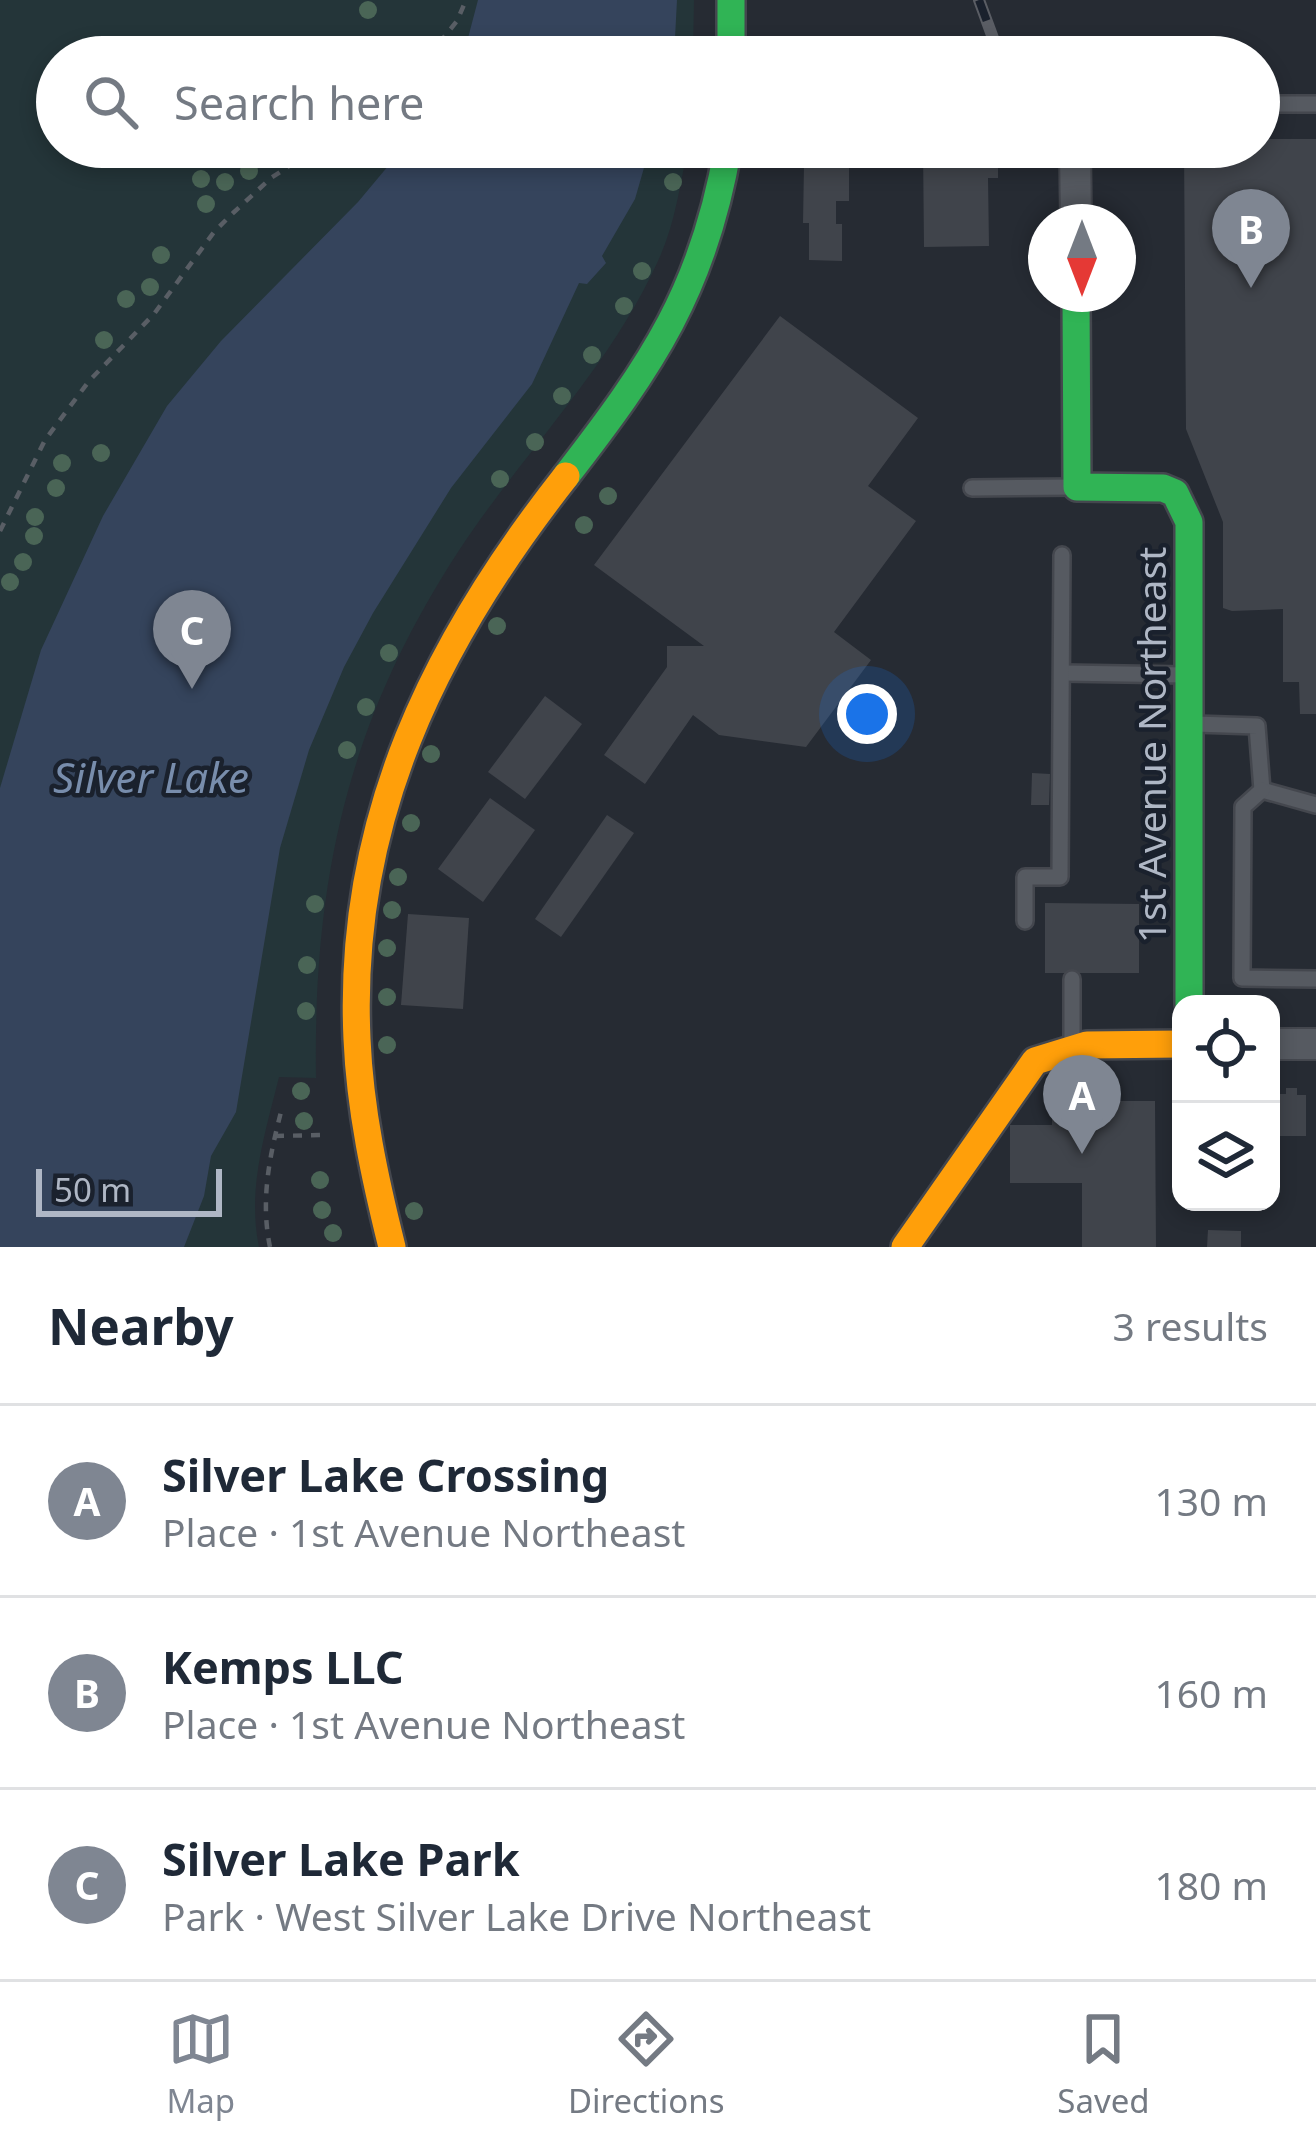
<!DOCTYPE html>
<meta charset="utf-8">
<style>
body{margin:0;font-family:"Noto Sans",sans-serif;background:#f6f6f7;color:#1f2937}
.controls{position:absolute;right:36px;bottom:36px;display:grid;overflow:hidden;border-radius:24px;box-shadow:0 6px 18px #0003}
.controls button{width:108px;height:108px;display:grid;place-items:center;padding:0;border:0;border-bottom:3px solid #e0e1e3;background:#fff;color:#1f2937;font:60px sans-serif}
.compass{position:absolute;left:1028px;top:204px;width:108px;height:108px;border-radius:50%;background:#fff;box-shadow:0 6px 18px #0003;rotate:180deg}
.scale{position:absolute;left:36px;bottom:30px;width:186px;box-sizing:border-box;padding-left:12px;border:6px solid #afb7c5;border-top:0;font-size:33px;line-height:42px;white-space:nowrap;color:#afb7c5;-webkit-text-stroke:9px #1a212d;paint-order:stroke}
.you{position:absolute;left:867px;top:714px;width:42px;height:42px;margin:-30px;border:9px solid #fff;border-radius:50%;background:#1a73e8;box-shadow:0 0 0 18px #1a73e833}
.badge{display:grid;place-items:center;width:78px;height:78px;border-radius:50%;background:#7f8692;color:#fff;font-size:39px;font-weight:700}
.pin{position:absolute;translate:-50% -99px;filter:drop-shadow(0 3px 6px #0008)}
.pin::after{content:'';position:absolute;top:63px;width:42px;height:36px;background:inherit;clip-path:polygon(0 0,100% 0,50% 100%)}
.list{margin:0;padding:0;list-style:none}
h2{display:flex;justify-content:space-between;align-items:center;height:156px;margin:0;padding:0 48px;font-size:51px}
h2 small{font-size:39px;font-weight:400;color:#747a83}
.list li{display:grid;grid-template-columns:78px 1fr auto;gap:36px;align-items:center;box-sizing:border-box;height:192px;padding:0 48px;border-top:3px solid #e0e1e3}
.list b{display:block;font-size:45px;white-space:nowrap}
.list p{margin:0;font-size:39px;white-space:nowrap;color:#747a83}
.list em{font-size:39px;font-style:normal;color:#747a83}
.icon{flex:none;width:66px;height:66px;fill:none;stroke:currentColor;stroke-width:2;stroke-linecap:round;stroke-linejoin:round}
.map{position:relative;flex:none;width:1316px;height:1247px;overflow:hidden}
.search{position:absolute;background:#fff;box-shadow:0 6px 18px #0003;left:36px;right:36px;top:36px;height:132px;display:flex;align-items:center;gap:30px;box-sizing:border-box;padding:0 42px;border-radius:66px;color:#747a83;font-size:45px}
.sheet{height:732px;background:#fff}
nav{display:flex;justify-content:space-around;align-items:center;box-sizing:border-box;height:168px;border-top:3px solid #e0e1e3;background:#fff;font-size:33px;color:#747a83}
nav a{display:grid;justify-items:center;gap:6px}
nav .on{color:#7f8692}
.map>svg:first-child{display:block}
.green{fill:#243539}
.water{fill:#35445c}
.building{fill:#40444b}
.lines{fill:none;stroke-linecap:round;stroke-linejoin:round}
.lane-casing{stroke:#44474e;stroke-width:20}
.street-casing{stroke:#44474e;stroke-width:34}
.fast-casing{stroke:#44474e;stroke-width:32}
.slow-casing{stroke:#44474e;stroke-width:32}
.path{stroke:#595e65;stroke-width:4.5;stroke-dasharray:9 9;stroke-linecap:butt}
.lane{stroke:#565a61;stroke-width:15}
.street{stroke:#565a61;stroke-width:30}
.fast{stroke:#30b455;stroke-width:27}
.slow{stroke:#ff9f0a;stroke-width:27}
.rail-casing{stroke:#5a5d64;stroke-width:12}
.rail{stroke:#1a212d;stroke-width:8;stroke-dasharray:22;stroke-linecap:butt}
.tree{fill:#4a6556}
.labels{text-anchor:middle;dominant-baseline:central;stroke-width:9;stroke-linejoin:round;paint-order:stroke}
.street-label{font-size:39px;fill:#afb7c5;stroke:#1a212d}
.water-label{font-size:42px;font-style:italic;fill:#788dac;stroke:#1a212d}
</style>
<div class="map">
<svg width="1316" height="1247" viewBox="0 0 1316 1247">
<rect width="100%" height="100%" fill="#262b33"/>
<!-- green -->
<path class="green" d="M0,0H694L693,57H57V147H688C680,185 675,225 658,261C609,369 522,454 458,552C348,721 313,879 316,1078L279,1077C265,1134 247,1189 259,1247H0Z"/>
<!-- water -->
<g class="water">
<polygon points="478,0 677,0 674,57 457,57 468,38"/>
<polygon points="404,147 650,147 635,199 602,256 606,263 587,284 579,283 532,384 451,488 373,613 344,667 309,750 280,848 236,1112 211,1156 204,1196 184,1247 0,1247 0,788 41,650 103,516 167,406 221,341 358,202"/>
</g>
<!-- building -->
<g class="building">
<polygon points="1259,139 1316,139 1316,714 1300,714 1299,682 1283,682 1283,609 1232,611 1223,608 1223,522 1186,429 1184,147 1259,147"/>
<polygon points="923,147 998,147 998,178 988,178 989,246 924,247"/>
<polygon points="804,165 849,165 849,201 836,201 836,224 842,224 842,261 809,260 809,223 803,223"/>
<polygon points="780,316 918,418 868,486 916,521 834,632 871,660 806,747 719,735 693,715 645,784 604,755 667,667 667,646 704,646 594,565"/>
<polygon points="545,696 582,724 525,799 488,772"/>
<polygon points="1032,773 1050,774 1049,805 1031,805"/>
<polygon points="490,798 535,830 483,902 438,869"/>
<polygon points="607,815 634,833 561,937 535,919"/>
<polygon points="1045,903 1139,904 1139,973 1045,973"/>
<polygon points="408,914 469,918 463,1009 401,1005"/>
<polygon points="1286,1088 1297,1088 1297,1095 1306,1095 1306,1136 1279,1136 1279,1094 1286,1094"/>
<polygon points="1086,1101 1155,1101 1156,1247 1082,1247 1082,1183 1010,1183 1010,1125 1052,1125 1052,1113 1086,1113"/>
<polygon points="1208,1230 1241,1231 1241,1247 1207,1247"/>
</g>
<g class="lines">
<defs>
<g id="lane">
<polyline points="1259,104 1316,104"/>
<polyline points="972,488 1077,487"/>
<polyline points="1063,673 1186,675"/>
<polyline points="1195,724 1257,726 1262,790 1316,805"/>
<polyline points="1262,790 1243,807 1242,978 1316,979"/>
<polyline points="1025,921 1025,877 1060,877 1062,555"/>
<polyline points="1072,979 1072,1044"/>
</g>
<g id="street">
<polyline points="1075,147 1076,222"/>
<polyline points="1271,1044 1316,1044"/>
</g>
<g id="fast">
<polyline points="731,0 731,57"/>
<polyline points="1076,294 1077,487 1163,488 1175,493 1189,522 1189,1004"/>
<path d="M566,476C652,365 704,289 728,147"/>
</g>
<g id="slow">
<path d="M392,1247C375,1179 360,1110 357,1039C347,820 434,644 566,476"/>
<polyline points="905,1247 1035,1061 1087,1045 1181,1044"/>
</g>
</defs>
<!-- lane casing -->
<use href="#lane" class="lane-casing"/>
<!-- street casing -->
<use href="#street" class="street-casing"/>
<!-- fast casing -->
<use href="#fast" class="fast-casing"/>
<!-- slow casing -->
<use href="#slow" class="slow-casing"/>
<!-- path -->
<g class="path">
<polyline points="428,57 457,21 466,0"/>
<polyline points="0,531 45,440 89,381 154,314 214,232 233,213 271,178 318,147"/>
<polyline points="275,1136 323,1135"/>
<path d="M270,1247C260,1199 270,1154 282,1108"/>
</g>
<!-- lane -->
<use href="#lane" class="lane"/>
<!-- street -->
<use href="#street" class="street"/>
<!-- fast -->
<use href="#fast" class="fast"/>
<!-- slow -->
<use href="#slow" class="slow"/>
<defs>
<g id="rail">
<polyline points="979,0 1000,57"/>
<polyline points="1023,147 1023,148"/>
</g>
</defs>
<!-- rail casing -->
<use href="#rail" class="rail-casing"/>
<!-- rail -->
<use href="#rail" class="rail"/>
</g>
<!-- trees -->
<g class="tree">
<circle cx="368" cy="10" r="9"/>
<circle cx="274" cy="157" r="9"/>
<circle cx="249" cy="171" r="9"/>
<circle cx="201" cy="179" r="9"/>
<circle cx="225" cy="182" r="9"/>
<circle cx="673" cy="182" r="9"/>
<circle cx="206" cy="204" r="9"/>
<circle cx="161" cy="255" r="9"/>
<circle cx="642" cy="271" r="9"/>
<circle cx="150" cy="287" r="9"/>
<circle cx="126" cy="299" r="9"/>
<circle cx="624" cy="306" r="9"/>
<circle cx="104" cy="340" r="9"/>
<circle cx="592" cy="355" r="9"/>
<circle cx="562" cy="396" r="9"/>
<circle cx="535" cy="442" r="9"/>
<circle cx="101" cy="453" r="9"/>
<circle cx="62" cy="463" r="9"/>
<circle cx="500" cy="479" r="9"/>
<circle cx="56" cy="488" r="9"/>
<circle cx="608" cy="496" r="9"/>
<circle cx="35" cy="517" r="9"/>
<circle cx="584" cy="525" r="9"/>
<circle cx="34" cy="536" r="9"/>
<circle cx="23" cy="562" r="9"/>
<circle cx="10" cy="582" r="9"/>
<circle cx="497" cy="626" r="9"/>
<circle cx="389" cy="653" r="9"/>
<circle cx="366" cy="707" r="9"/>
<circle cx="347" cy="750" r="9"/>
<circle cx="431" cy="754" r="9"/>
<circle cx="411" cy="823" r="9"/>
<circle cx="398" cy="877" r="9"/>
<circle cx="315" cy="904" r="9"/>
<circle cx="392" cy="910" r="9"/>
<circle cx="387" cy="948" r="9"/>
<circle cx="307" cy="965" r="9"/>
<circle cx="387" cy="997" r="9"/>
<circle cx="306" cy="1011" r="9"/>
<circle cx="387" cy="1045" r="9"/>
<circle cx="301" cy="1091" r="9"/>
<circle cx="304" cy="1121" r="9"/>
<circle cx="320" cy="1180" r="9"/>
<circle cx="322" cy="1210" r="9"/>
<circle cx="414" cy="1211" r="9"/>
<circle cx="333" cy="1233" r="9"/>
</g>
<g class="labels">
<!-- street labels -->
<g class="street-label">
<text transform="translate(1150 745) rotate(-90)">1st Avenue Northeast</text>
</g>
<!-- water labels -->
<g class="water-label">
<text x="151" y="776">Silver Lake</text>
</g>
</g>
</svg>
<div class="controls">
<button><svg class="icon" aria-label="locate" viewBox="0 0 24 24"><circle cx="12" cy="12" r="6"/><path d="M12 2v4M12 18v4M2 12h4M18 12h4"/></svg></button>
<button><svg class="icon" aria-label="layers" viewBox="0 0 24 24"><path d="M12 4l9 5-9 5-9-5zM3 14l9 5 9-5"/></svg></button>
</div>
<svg class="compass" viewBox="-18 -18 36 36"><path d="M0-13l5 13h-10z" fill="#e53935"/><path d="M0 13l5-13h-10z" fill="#747a83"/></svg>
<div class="scale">50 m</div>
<div class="you"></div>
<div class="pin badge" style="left:1082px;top:1154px">A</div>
<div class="pin badge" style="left:1251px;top:288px">B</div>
<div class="pin badge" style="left:192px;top:689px">C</div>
<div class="search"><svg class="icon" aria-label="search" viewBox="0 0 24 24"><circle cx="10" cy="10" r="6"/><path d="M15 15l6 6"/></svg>Search here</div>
</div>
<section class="sheet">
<h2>Nearby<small>3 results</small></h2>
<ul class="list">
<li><span class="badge">A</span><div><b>Silver Lake Crossing</b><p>Place · 1st Avenue Northeast</p></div><em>130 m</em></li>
<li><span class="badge">B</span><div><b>Kemps LLC</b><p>Place · 1st Avenue Northeast</p></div><em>160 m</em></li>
<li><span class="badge">C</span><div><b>Silver Lake Park</b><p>Park · West Silver Lake Drive Northeast</p></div><em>180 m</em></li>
</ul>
</section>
<nav>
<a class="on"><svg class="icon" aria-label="map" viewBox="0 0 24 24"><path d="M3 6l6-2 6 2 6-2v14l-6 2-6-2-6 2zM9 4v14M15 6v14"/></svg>Map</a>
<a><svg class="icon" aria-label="directions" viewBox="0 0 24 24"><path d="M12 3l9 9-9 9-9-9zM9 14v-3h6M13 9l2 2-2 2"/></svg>Directions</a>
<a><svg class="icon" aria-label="saved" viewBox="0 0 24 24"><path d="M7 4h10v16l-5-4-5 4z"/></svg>Saved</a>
</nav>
